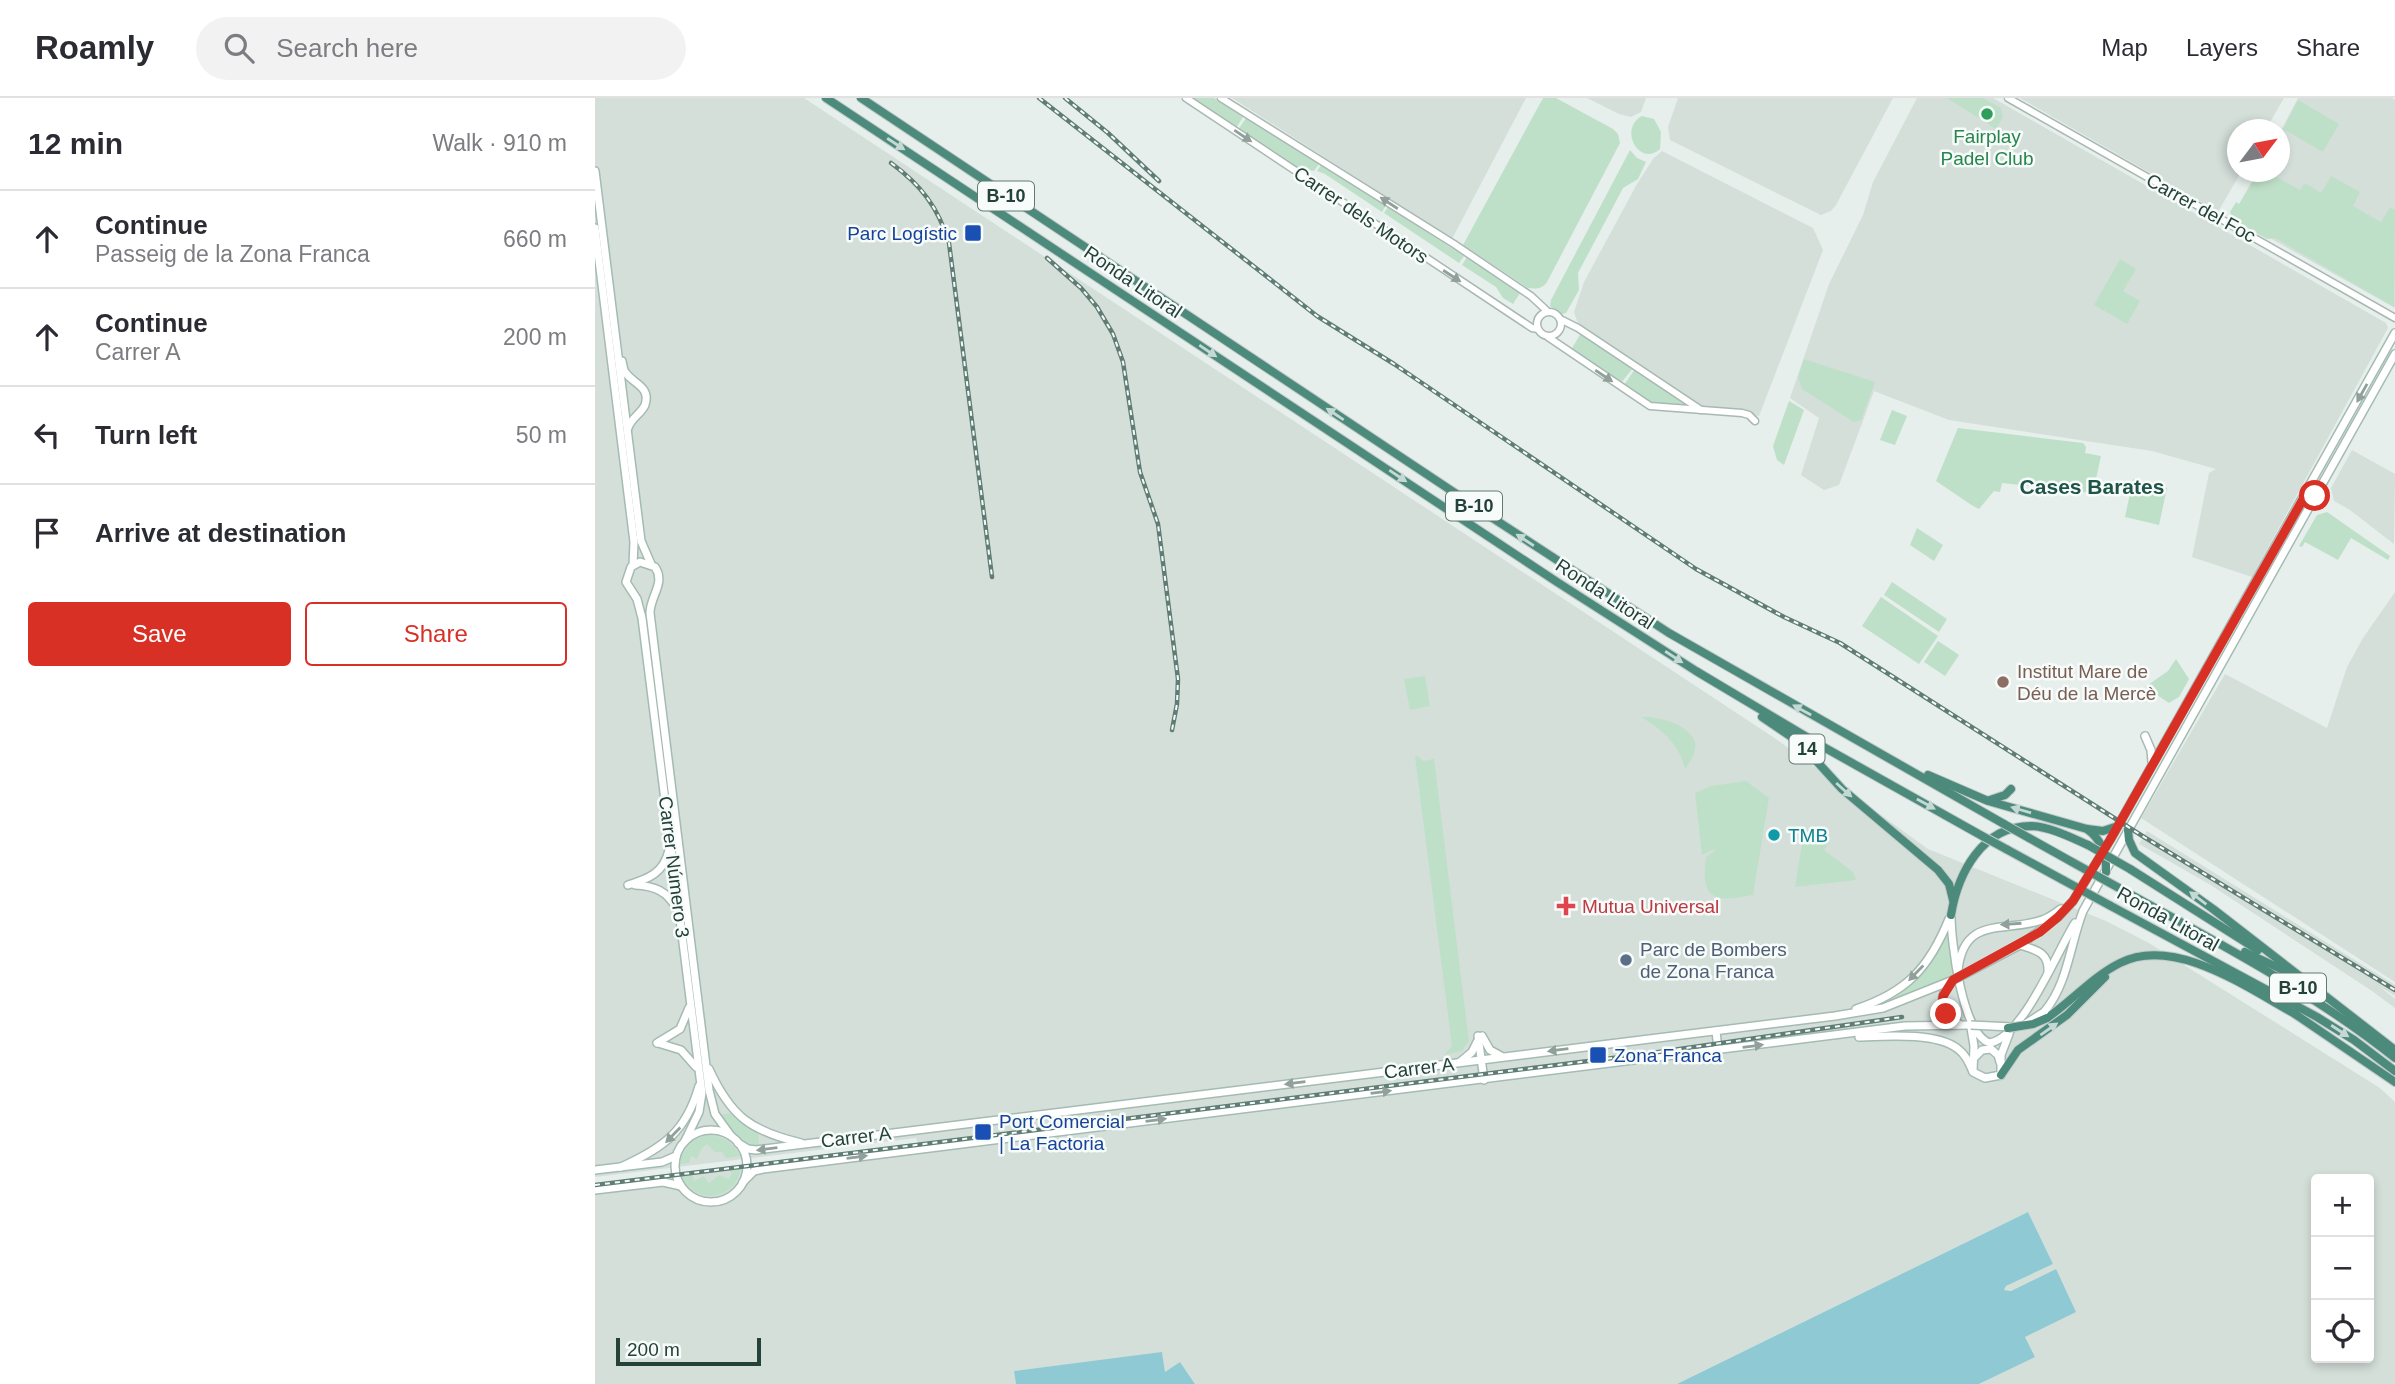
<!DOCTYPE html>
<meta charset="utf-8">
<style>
body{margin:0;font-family:Arial,sans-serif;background:#f2f2f3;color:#2b2b33}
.controls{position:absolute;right:21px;bottom:21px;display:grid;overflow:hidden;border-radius:7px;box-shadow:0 4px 10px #0003}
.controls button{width:63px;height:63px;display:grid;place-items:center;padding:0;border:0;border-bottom:2px solid #e1e1e2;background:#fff;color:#2b2b33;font:35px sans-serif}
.compass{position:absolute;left:1632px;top:21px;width:63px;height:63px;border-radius:50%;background:#fff;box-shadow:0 4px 10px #0003;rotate:58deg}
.scale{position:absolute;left:21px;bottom:18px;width:145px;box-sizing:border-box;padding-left:7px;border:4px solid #24423a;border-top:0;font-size:19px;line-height:24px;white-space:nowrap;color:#24423a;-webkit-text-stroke:5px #f7fbf9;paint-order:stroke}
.stop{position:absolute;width:21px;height:21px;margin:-16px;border:5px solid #d93025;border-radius:50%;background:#fff}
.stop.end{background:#d93025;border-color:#fff;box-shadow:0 2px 7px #0008}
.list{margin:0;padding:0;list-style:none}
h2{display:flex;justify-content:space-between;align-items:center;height:91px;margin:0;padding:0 28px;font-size:30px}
h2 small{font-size:23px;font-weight:400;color:#7c7c81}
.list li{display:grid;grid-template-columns:46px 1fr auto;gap:21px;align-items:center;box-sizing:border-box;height:98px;padding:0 28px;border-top:2px solid #e1e1e2}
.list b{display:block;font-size:26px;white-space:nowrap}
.list p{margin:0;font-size:23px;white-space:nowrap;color:#7c7c81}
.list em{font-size:23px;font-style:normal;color:#7c7c81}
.actions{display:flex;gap:14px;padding:21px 28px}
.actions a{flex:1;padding:16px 0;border:2px solid #d93025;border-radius:7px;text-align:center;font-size:24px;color:#d93025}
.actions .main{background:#d93025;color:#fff}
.icon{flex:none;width:38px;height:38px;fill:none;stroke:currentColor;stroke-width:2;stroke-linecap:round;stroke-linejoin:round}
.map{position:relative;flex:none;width:1800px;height:1286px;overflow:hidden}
header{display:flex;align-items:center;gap:42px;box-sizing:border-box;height:98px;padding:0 35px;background:#fff;border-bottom:2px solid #e1e1e2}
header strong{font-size:33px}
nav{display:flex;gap:38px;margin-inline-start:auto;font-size:24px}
.search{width:490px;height:63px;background:#f2f2f3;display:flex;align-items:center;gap:18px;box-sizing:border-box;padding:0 24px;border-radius:38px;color:#7c7c81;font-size:26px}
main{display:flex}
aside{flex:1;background:#fff}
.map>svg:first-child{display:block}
.built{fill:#d4dfda;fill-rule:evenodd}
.green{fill:#bfe0c8}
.water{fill:#8ec9d4}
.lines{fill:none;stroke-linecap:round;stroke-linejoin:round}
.tertiary-casing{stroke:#a8b8b2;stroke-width:9}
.secondary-casing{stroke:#a4bbb3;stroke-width:10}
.trunk-casing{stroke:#c2cac8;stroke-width:10}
.tertiary{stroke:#fff;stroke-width:6}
.secondary{stroke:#fff;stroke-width:7}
.trunk{stroke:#4c8a7c;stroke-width:8}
.rail-casing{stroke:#5f7d75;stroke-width:4.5}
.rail{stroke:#f7fbf9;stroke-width:2;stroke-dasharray:5;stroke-linecap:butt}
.secondary-bridge-casing{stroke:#a4bbb3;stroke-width:10;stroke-linecap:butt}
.trunk-bridge-casing{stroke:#c2cac8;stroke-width:10;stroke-linecap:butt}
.secondary-bridge{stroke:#fff;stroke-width:7}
.trunk-bridge{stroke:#4c8a7c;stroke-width:8}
.oneway{fill:#92a09c}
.oneway2{fill:#c4d9d4}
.route{stroke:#d93025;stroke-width:9}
.leisure-dot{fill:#2e9e5b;stroke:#f7fbf9;stroke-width:2.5}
.transit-dot{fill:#1a4fb4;stroke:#f7fbf9;stroke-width:2.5}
.education-dot{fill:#8d6e63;stroke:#f7fbf9;stroke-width:2.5}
.culture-dot{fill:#0f9aa8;stroke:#f7fbf9;stroke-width:2.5}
.health-dot{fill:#e0444e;stroke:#f7fbf9;stroke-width:2.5}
.service-dot{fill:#5c6f8a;stroke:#f7fbf9;stroke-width:2.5}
.labels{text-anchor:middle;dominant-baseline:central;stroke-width:5;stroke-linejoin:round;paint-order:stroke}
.shield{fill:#f7fbf9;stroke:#637a73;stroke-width:2}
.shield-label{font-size:18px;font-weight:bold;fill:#24423a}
.leisure-label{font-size:19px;fill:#27864d;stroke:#f7fbf9}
.street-label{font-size:19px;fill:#24423a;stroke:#f7fbf9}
.transit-label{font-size:19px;fill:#164399;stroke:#f7fbf9;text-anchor:start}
.education-label{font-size:19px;fill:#785e54;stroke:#f7fbf9;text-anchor:start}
.culture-label{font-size:19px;fill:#0d838f;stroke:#f7fbf9;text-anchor:start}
.health-label{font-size:19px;fill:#be3a42;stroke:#f7fbf9;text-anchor:start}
.service-label{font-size:19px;fill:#4e5e75;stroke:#f7fbf9;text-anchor:start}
.neighbourhood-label{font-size:21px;font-weight:bold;fill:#1f5548;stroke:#f7fbf9}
</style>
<header>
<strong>Roamly</strong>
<div class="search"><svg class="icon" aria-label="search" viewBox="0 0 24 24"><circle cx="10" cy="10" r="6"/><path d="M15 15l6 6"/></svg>Search here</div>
<nav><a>Map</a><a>Layers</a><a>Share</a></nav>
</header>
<main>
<aside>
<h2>12 min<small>Walk · 910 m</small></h2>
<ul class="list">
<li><svg class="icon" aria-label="ahead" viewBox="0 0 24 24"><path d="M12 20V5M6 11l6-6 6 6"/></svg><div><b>Continue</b><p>Passeig de la Zona Franca</p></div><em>660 m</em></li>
<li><svg class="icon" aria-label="ahead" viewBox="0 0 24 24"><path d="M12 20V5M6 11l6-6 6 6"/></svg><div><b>Continue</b><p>Carrer A</p></div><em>200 m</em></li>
<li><svg class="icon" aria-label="left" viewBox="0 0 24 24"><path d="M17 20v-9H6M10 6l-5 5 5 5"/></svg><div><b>Turn left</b></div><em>50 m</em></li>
<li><svg class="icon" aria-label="arrive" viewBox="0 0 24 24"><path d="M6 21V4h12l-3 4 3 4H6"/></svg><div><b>Arrive at destination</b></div></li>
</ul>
<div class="actions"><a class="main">Save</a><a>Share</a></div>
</aside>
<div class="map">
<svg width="1800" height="1286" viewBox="0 0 1800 1286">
<rect width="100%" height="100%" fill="#e6efeb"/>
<!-- built -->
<g class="built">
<path d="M0,0H209L1181,641L1333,751L1511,823L1554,845L1785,990L1800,1004V1286H1384L1439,1259L1430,1239L1461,1171L1416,1193L1409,1192L1411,1188L1458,1166L1433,1114L1082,1286H600L585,1264L570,1275L567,1255L419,1273L421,1286H0V1085L323,1045L321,1040L0,1079ZM1721,1081H1774V1260H1721Z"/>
<polygon points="637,0 931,0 857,141"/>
<polygon points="992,0 1051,0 1046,14 1036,19 1024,16"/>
<polygon points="1083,0 1298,0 1241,107 1236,113 1226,117 1075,42 1073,29"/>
<polygon points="1322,0 1398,0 1791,225 1793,230 1657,479 1597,459 1614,375 1621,371 1557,353 1354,322 1279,293 1244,387 1229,392 1206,377 1224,320 1195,300 1234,186 1268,117 1278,84"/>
<polygon points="1425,0 1689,0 1671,31 1643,32 1643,74 1646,74 1623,114"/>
<polygon points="1703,0 1797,0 1800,2 1800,210 1637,119 1662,74 1685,74 1685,34"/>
<polygon points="1067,53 1218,130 1228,152 1164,318 1106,312 983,226 979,214 989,184 1042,86 1058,61"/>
<polygon points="1757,352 1800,376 1799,446 1755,412 1739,403 1736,390"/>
<polygon points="1800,494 1800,884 1546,720 1630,576 1732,630 1752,569 1768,540"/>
<polygon points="1552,733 1800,887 1800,898 1784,888 1800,901 1800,910 1777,893 1614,786 1544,746"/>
</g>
<!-- green -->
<g class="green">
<polygon points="596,0 619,0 648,19 641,30"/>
<path d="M948,0H961L1018,31L1023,36L1025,45L952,184C947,191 941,191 933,190L868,147Z"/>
<polygon points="1352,0 1388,0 1406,10 1408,19 1401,31"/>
<polygon points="1703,2 1744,26 1728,54 1688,31"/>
<path d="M1047,18L1059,21L1066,34L1065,51C1044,70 1023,30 1047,18Z"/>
<polygon points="651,20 724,66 719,73 702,70 643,32"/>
<polygon points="1035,52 1042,60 1051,64 1043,81 1028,90 983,175 984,192 971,215 967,216 955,208 956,202"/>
<polygon points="726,67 791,107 787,114 730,76 722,73"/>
<polygon points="1664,74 1672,74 1705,92 1710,85 1726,95 1736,78 1765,94 1758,108 1786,124 1795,109 1800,112 1799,209 1680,140 1672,141 1637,121 1635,114 1641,104 1644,106"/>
<polygon points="793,109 869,158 864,165 789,115"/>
<polygon points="872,159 925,195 918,206 908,200 901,189 867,167"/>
<polygon points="1525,161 1541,171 1528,193 1545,203 1532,226 1499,207"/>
<polygon points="986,235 1038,270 1026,285 976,252"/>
<polygon points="1209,261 1280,284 1266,322 1259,324 1207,291 1203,280"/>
<polygon points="1040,271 1091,306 1091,307 1056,304 1029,287"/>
<polygon points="1194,303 1209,312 1189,367 1182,362 1178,348"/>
<polygon points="1297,312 1312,318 1300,347 1285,342"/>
<polygon points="1363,330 1488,345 1491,349 1490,355 1506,358 1498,395 1407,385 1405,394 1399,393 1384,411 1378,408 1341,383"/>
<polygon points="1538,381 1572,390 1564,427 1530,419"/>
<polygon points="1732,414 1795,458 1793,462 1756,440 1743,462 1710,444 1707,449 1704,448 1722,417"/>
<polygon points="1322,430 1348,447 1339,463 1315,447"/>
<polygon points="1297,484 1352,521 1344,534 1289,497"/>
<polygon points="1286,499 1343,538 1324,566 1267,528"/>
<polygon points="1343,543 1364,557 1350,578 1329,564"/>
<polygon points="1581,561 1594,581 1584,599 1574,605 1550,589 1573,573"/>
<polygon points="830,578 835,608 815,612 809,581"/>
<path d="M1046,619C1061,618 1094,625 1100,644C1102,654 1095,664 1090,671C1084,646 1068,632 1046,619Z"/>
<polygon points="823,658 828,663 839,661 874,943 867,953 849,957 857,948 820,659"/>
<path d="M1151,683L1174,700L1158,797C1121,804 1105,804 1111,759L1120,753L1119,751L1107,757L1100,695L1116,688Z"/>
<polygon points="1213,731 1234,745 1229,752 1258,774 1261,782 1200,789 1209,733"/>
<path d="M1352,835L1358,876L1351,881L1290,906C1319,888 1339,865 1352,835Z"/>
<polygon points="138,1015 163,1034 164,1048 151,1045 123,1017"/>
<path d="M113,1037C129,1038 138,1044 145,1058L131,1060L127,1054H120L112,1046L107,1050L102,1061L96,1058L94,1065L85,1066C88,1049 97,1040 113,1037Z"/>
<path d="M146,1070C141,1103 100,1108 86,1078L97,1077L99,1083L109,1078L114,1085L124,1077L134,1081L137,1075L134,1072Z"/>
</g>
<!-- water -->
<g class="water">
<polygon points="1433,1114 1458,1166 1411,1188 1409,1192 1416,1193 1461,1171 1481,1214 1430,1239 1440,1259 1384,1286 1082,1286"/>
<polygon points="567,1254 570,1274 585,1264 600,1286 421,1286 419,1273"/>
</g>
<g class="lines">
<defs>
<g id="tertiary">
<polyline points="591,0 937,230 943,231"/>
<polyline points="626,0 859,146 936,198 951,212"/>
<polyline points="1413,0 1800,220"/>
<circle cx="954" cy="226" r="12"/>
<polyline points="967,222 983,230 1106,312"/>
<polyline points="953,239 1055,308 1147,315 1154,317 1160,323"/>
</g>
<g id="secondary">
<polyline points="0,73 46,443 56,466"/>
<polyline points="0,130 39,444 38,467"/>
<path d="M27,263C28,267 28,271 30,274C38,286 56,288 50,307C46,316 36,320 33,330"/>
<polyline points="1550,638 1556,652 1557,664"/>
<path d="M33,787C53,781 69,775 74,752"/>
<path d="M40,787C60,788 72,793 82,811"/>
<path d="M1356,817C1356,843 1367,937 1395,945C1429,938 1462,853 1480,825"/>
<path d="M1425,847C1441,852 1454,854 1453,874"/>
<path d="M1363,872C1369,817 1410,835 1447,822C1454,820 1460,815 1466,811"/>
<polyline points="1370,876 1425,847 1463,819 1478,803 1515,742 1800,235"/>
<path d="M1355,885C1342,901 1346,917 1364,926"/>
<path d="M1261,911C1312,894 1334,870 1354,821"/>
<path d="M1449,914C1473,886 1475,846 1488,813L1800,256"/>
<polyline points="1376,930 1379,948 1378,973"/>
<polyline points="1121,933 1123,952"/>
<polyline points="883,938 889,982"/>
<polyline points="887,938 895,952 906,958"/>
<path d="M1264,939C1290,938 1342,934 1363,951C1371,957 1374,965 1378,974L1390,980L1406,977V957L1414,936"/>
<polyline points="62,945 85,931 94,910"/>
<polyline points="63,945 86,952 101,969"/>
<polyline points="1380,959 1387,952 1396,951 1403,957 1405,964"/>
<polyline points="865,964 877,954 882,944"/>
<path d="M114,971C136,1019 156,1033 206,1045"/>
<circle cx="116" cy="1068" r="36"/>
<path d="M90,1043L104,1014L107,995L47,520L42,501L31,484L36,469L45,464L60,469C71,485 55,498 55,515L114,992L120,1016L136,1038"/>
<polyline points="143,1045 153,1051 161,1052 1240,918 1288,910 1358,882"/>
<path d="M26,1069C68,1050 91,1034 104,988"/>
<polyline points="0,1072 67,1064 81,1058"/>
<polyline points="148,1084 159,1073 168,1071 1310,928 1376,927"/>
<polyline points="0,1092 68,1084 86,1088"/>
</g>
<g id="trunk">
<polyline points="231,0 962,484 1101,573 1225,647 1389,739"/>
<polyline points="266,0 896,419 1074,535 1409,726"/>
<polyline points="1167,619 1204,644 1247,691 1343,772 1354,786 1358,802"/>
<polyline points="1333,677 1393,703 1492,731 1508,733 1523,728"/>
<polyline points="1395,702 1410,697 1416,691"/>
<path d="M1492,731C1507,742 1512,756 1511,774"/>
<polyline points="1533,732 1534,742 1540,755 1618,811 1800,952"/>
<polyline points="1434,740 1477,764"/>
<polyline points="1411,751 1468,782"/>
<polyline points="1535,771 1663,852"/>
<path d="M1524,790C1619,843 1715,892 1800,960"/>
<polyline points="1514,807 1722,919 1759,942 1800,973"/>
<path d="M1356,817C1363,775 1387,728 1436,728C1456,729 1475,739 1493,747"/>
<polyline points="1650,854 1692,874"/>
<polyline points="1700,916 1800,984"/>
<path d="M1452,920C1477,903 1497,879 1525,865C1580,837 1654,891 1702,917"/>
<polyline points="1406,977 1423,952 1472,917 1510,879"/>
</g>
</defs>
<!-- tertiary casing -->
<use href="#tertiary" class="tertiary-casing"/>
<!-- secondary casing -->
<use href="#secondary" class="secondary-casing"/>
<!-- trunk casing -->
<use href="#trunk" class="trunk-casing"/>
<!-- tertiary -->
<use href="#tertiary" class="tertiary"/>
<!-- secondary -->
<use href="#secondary" class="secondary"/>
<!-- trunk -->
<use href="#trunk" class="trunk"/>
<defs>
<g id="rail">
<polyline points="444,0 722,218 799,266 1101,471 1189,519 1245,545 1549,739 1800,892"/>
<polyline points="470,0 513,35 564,83"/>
<path d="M296,65C326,87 343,109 354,145L397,479"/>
<polyline points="452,160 486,190 502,209 518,236 528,264 545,374 563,426 583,581 582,606 577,632"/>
<polyline points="0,1087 1050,956 1307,919"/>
</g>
</defs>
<!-- rail casing -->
<use href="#rail" class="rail-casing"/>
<!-- rail -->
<use href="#rail" class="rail"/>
<defs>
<g id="secondary-bridge">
<polyline points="1358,882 1370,876"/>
<polyline points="1432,925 1449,914"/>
<polyline points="1376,927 1417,929"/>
</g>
<g id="trunk-bridge">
<polyline points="1409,726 1434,740"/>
<polyline points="1389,739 1411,751"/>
<polyline points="1493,747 1535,771"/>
<polyline points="1477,764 1524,790"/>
<polyline points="1468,782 1514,807"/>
<polyline points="1413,930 1438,926 1452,920"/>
</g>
</defs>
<!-- secondary-bridge casing -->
<use href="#secondary-bridge" class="secondary-bridge-casing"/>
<!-- trunk-bridge casing -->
<use href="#trunk-bridge" class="trunk-bridge-casing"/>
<!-- secondary-bridge -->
<use href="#secondary-bridge" class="secondary-bridge"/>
<!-- trunk-bridge -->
<use href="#trunk-bridge" class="trunk-bridge"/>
</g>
<!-- one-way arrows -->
<defs><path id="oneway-solid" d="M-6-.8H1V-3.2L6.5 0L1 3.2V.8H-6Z" transform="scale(1.75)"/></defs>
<g class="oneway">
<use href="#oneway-solid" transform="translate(648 38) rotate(34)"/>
<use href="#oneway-solid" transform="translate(794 105) rotate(-147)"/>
<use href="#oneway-solid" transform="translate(857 178) rotate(33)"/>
<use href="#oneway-solid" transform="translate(1009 278) rotate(34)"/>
<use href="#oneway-solid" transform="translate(1767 295) rotate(119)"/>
<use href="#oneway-solid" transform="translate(1416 826) rotate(176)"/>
<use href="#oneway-solid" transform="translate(1321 875) rotate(134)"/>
<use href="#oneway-solid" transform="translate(1158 948) rotate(-7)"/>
<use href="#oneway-solid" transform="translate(963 952) rotate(173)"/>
<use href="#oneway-solid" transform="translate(700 985) rotate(173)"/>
<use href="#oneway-solid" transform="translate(786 994) rotate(-7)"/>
<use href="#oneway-solid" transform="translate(561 1022) rotate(-7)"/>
<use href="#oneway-solid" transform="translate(78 1037) rotate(134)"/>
<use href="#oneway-solid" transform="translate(172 1051) rotate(173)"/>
<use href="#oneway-solid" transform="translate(262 1059) rotate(-7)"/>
</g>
<g class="oneway2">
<use href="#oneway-solid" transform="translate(301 46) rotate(33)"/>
<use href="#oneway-solid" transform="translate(613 253) rotate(34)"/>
<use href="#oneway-solid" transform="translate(740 316) rotate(-146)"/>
<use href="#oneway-solid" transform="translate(803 378) rotate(34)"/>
<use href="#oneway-solid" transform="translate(930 442) rotate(-147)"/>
<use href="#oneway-solid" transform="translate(1079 559) rotate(33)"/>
<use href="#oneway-solid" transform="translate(1207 612) rotate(-151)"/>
<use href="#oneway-solid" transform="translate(1249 692) rotate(42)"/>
<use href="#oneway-solid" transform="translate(1331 706) rotate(29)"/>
<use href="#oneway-solid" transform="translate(1426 712) rotate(-164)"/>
<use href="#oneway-solid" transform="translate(1603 800) rotate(-143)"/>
<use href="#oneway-solid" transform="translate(1454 931) rotate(-35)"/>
<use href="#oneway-solid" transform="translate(1745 933) rotate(33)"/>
</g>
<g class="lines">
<!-- route -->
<polyline class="route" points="1351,916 1347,908 1348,898 1358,882 1445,834 1463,819 1478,803 1515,742 1712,394 1720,398"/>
</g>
<!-- markers -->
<circle class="leisure-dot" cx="1392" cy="16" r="7"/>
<g class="transit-dot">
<rect x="369" y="126" width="18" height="18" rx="3.5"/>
<rect x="994" y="948" width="18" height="18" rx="3.5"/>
<rect x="379" y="1025" width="18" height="18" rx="3.5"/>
</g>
<circle class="education-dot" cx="1408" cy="584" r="7"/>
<circle class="culture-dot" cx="1179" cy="737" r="7"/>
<path class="health-dot" d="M967.5 797.5h7v7h7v7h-7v7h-7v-7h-7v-7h7z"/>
<circle class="service-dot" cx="1031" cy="862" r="7"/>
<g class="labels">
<!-- shield labels -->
<g class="shield">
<rect x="383" y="83.5" width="56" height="29" rx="5"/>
<rect x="851" y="393.5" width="56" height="29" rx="5"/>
<rect x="1194.5" y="636.5" width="35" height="29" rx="5"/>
<rect x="1675" y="875.5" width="56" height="29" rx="5"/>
</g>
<g class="shield-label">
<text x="411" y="98">B-10</text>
<text x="879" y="408">B-10</text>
<text x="1212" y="651">14</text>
<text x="1703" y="890">B-10</text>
</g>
<!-- leisure labels -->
<g class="leisure-label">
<text x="1392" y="38">Fairplay<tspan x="1392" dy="22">Padel Club</tspan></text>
</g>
<!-- street labels -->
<g class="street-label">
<text transform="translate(1606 110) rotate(29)">Carrer del Foc</text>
<text transform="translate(766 117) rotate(34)">Carrer dels Motors</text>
<text transform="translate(538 184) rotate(34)">Ronda Litoral</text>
<text transform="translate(1010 496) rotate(33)">Ronda Litoral</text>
<text transform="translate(79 769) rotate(83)">Carrer Número 3</text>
<text transform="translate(1573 821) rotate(29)">Ronda Litoral</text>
<text transform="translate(824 970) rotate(-7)">Carrer A</text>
<text transform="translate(261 1039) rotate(-7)">Carrer A</text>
</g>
<!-- transit labels -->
<g class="transit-label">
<text x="362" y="135" text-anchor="end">Parc Logístic</text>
<text x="1019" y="957">Zona Franca</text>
<text x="404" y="1023">Port Comercial<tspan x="404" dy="22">| La Factoria</tspan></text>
</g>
<!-- education labels -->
<g class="education-label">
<text x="1422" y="573">Institut Mare de<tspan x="1422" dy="22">Déu de la Mercè</tspan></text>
</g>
<!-- culture labels -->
<g class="culture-label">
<text x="1193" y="737">TMB</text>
</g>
<!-- health labels -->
<g class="health-label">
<text x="987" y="808">Mutua Universal</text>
</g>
<!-- service labels -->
<g class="service-label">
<text x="1045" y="851">Parc de Bombers<tspan x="1045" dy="22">de Zona Franca</tspan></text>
</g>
<!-- neighbourhood labels -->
<g class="neighbourhood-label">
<text x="1497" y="388">Cases Barates</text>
</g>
</g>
</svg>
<div class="controls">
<button>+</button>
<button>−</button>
<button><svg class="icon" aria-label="locate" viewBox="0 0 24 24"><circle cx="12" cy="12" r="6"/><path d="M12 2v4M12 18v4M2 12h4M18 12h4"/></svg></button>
</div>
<svg class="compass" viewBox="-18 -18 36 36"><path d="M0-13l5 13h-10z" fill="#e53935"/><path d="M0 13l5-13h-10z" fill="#7c7c81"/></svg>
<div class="scale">200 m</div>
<div class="stop" style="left:1720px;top:398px"></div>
<div class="stop end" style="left:1351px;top:916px"></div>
</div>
</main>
